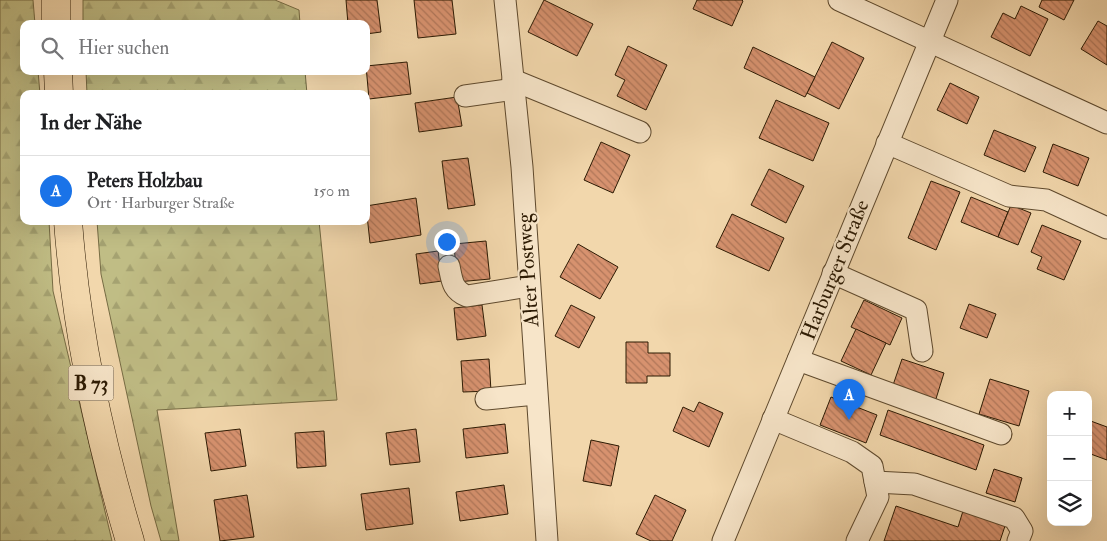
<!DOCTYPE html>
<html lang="de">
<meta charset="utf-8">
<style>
body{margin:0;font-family:"IM FELL Double Pica",serif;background:#f6f6f6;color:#202124}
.controls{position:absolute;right:15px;bottom:15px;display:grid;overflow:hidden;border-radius:10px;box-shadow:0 5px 20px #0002}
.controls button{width:45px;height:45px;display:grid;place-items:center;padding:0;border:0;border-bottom:1px solid #e0e0e0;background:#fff;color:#202124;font:25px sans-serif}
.you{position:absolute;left:446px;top:241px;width:18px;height:18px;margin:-12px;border:4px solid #fff;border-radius:50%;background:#1a73e8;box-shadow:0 0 0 8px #1a73e833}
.badge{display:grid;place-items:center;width:32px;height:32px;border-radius:50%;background:#1a73e8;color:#fff;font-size:16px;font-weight:700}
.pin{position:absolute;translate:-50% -41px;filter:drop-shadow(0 1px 2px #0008)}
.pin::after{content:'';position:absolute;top:26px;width:18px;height:15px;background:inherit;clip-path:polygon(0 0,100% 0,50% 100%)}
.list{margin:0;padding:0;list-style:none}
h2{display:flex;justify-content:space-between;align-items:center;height:65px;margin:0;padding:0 20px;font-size:21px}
h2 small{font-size:16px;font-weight:400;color:#757577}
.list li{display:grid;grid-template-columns:32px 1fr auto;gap:15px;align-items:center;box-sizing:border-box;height:70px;padding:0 20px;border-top:1px solid #e0e0e0}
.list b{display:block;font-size:19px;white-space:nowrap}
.list p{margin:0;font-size:16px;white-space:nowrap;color:#757577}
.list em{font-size:16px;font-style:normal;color:#757577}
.icon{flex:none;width:28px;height:28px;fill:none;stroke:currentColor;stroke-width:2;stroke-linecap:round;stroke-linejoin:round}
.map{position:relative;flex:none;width:1107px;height:541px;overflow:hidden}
.search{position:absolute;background:#fff;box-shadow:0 5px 20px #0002;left:20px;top:20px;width:350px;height:55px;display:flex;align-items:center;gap:12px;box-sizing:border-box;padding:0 18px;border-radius:10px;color:#757577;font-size:19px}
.panel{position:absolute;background:#fff;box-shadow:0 5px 20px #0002;left:20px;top:90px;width:350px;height:135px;border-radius:10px}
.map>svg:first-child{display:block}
.forest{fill:url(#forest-firs);stroke:#766c44}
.building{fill:url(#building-back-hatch);stroke:#2c1a03}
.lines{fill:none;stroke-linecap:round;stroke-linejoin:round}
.minor-casing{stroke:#5e492d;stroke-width:23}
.major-casing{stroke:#2c1a03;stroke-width:29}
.minor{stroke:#f7e5c9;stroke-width:21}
.major{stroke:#f2d7ac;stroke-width:28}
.labels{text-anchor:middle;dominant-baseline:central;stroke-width:4.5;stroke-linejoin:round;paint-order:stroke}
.shield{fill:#f7e5c9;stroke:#69573e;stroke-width:1}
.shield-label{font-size:20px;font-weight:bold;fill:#2c1a03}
.street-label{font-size:21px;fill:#2c1a03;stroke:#f7e5c9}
</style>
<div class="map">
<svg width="1107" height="541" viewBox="0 0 1107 541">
<defs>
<pattern id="forest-firs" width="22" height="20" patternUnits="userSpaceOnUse" patternTransform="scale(1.25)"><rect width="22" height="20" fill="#c0bd85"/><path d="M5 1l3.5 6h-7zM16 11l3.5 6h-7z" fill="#a5a271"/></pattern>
<pattern id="building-back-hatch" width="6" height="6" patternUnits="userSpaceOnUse" patternTransform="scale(1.25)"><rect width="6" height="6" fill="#d7926f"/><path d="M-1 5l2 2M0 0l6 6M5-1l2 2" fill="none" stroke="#af7659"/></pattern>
</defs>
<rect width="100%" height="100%" fill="#f2d7ac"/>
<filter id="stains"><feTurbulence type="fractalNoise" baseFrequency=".004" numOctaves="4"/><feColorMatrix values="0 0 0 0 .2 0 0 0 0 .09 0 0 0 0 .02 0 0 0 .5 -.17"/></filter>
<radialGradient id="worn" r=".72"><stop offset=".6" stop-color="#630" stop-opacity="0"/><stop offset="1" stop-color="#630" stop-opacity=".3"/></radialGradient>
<!-- forest -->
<g class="forest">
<polygon points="0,0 33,0 35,24 24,24 24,71 38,71 40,94 24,94 24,221 49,221 53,291 112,541 0,541"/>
<polygon points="83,0 275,0 299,10 300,24 83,24"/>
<polygon points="86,71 305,71 307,94 87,94"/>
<polygon points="97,221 319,221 337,400 157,410 179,541 161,541 151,506 101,274"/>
</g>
<!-- building -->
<g class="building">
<polygon points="346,0 377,0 381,32 366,34 366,24 348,24"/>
<polygon points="414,0 452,0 456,34 418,38"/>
<polygon points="544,0 593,24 577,56 528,32"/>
<polygon points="697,0 742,0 743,1 732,26 693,9"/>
<polygon points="1042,0 1074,0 1064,20 1039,7"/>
<polygon points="1021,6 1048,19 1030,56 991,37 1003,13 1015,19"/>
<polygon points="1098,21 1107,26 1107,65 1081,49"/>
<polygon points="832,42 864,58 839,109 807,93"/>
<polygon points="628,46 667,65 646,110 617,96 625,80 615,75"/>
<polygon points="753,47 815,77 805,97 744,68"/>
<polygon points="407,62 411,94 369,99 366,66"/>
<polygon points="950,83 979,97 967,124 937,110"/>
<polygon points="457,97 462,126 419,132 415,103"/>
<polygon points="776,100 829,123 813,161 759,138"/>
<polygon points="994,130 1036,147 1025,172 984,155"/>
<polygon points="601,142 630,155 613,193 584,180"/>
<polygon points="1053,144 1089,158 1078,186 1043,172"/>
<polygon points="468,158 475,205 448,209 442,161"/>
<polygon points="769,169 804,186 786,223 751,205"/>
<polygon points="931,181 960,192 936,250 908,238"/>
<polygon points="971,197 1008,212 998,237 961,222"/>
<polygon points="416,198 421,235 370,243 366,206"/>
<polygon points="1011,205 1031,213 1018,245 998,237"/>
<polygon points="732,214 784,238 769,271 716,247"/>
<polygon points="1042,225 1081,241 1064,280 1037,269 1042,257 1031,252"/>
<polygon points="486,241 490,279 457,282 454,244"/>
<polygon points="578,244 618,267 600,299 560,277"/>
<polygon points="438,251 442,281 420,284 416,254"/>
<polygon points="864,300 902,318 890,345 851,327"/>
<polygon points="969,304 996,314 987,338 960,328"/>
<polygon points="482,305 486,336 457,340 454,308"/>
<polygon points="571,305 595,317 579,348 555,336"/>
<polygon points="856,329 886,343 871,375 841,361"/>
<polygon points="626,342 648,342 648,353 670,353 670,376 647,376 647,383 626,383"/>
<polygon points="489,359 491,391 463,392 461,361"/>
<polygon points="902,359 944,373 935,402 892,388"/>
<polygon points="990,379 1029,391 1019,426 979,414"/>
<polygon points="831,397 877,415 866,443 820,425"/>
<polygon points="699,402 723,413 709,447 673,431 683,407 694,412"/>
<polygon points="888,410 984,445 976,470 880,435"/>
<polygon points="1088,420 1107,427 1107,460 1088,453"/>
<polygon points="505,424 508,453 466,458 463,429"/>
<polygon points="240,429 246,466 211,471 205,433"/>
<polygon points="416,429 420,462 390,465 386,433"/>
<polygon points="324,431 326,466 297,468 295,433"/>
<polygon points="591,440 619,446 611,486 583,481"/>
<polygon points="994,469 1022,478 1015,502 986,493"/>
<polygon points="504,485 508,514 460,521 456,492"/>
<polygon points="409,488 413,524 366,530 361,494"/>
<polygon points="247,495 254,537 220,541 214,500"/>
<polygon points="655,495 686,510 672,541 651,541 636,534"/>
<polygon points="896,506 958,527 963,511 1005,526 1000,541 884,541"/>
</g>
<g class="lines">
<defs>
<g id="minor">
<polyline points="505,0 522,167 547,541"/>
<polyline points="839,0 1107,123"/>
<polyline points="513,80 640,132"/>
<polyline points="465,96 514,89"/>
<polyline points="887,143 1009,196 1046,200 1107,228"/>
<path d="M449,266C452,280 452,290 467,296L529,286"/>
<polyline points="833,273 916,310 922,351"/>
<polyline points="798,360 1001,434"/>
<polyline points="486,399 536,394"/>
<polyline points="773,419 852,452 872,466 878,497 857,541"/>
<polyline points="875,482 914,484 1014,518 1022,531 1018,541"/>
<polyline points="723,541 947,0"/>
</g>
<g id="major">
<polyline points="56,0 56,24"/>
<polyline points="58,71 59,94"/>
<path d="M68,221C76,329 99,438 130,541"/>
</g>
</defs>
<!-- minor casing -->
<use href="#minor" class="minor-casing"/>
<!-- major casing -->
<use href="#major" class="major-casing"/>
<!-- minor -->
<use href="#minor" class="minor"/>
<!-- major -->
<use href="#major" class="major"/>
</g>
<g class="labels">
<!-- shield labels -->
<rect class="shield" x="68.5" y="365.5" width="45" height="35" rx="4"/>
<g class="shield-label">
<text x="91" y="383">B 73</text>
</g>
<!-- street labels -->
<g class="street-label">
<text transform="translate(528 270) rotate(-94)">Alter Postweg</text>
<text transform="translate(835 270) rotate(-68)">Harburger Straße</text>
</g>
</g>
<rect width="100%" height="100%" filter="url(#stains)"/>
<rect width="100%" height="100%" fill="url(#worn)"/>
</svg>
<div class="controls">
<button>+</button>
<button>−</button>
<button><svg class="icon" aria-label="layers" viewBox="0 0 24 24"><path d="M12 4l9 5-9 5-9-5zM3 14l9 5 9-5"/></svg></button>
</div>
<div class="you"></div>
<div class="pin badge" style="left:849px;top:420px">A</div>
<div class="search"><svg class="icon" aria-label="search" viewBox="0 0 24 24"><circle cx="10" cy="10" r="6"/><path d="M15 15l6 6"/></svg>Hier suchen</div>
<section class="panel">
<h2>In der Nähe<small></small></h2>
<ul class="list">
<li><span class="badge">A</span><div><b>Peters Holzbau</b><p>Ort · Harburger Straße</p></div><em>150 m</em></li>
</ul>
</section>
</div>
